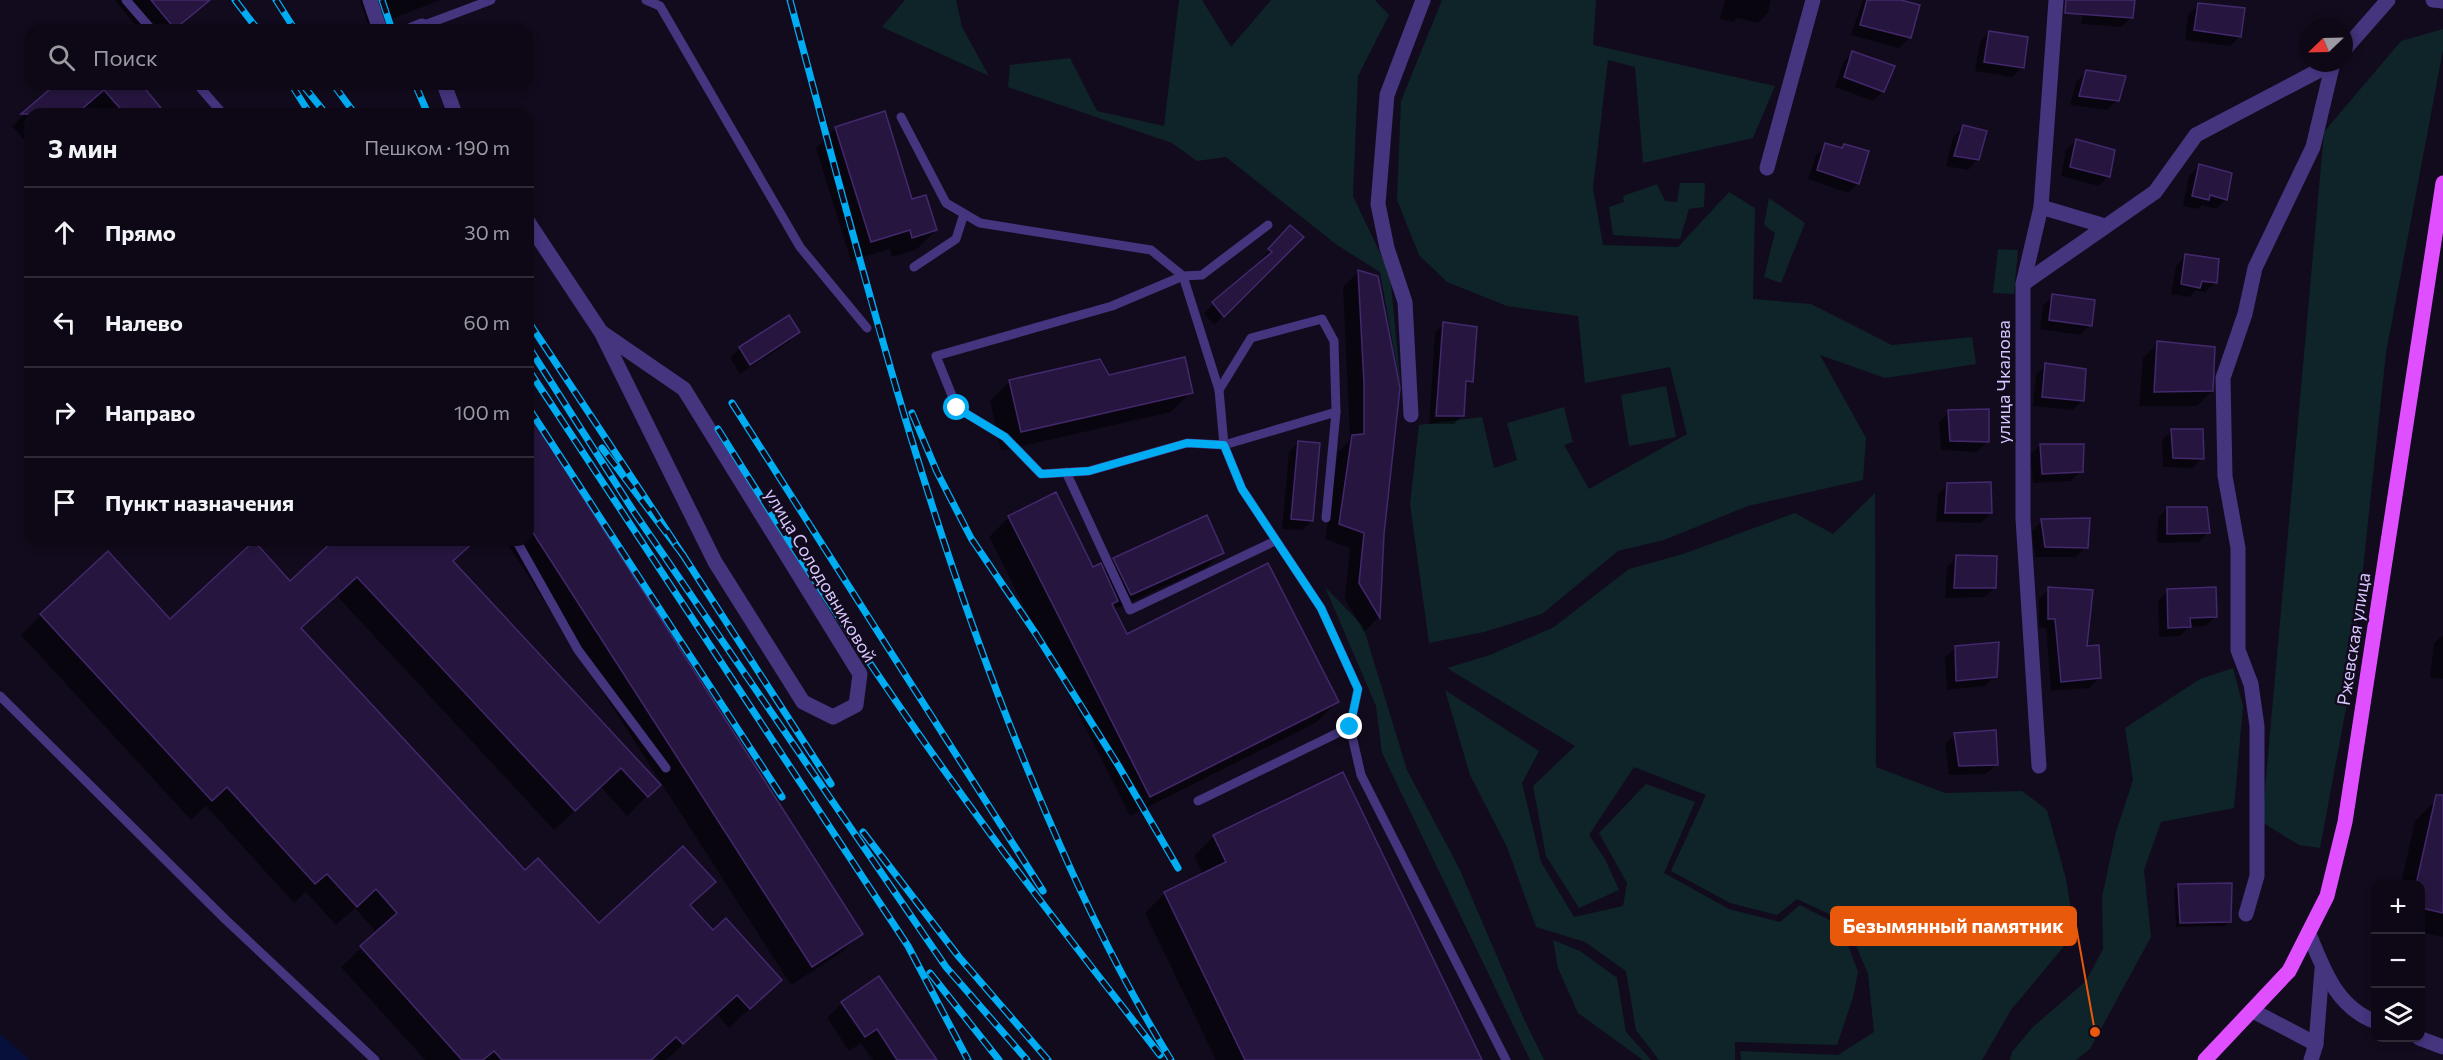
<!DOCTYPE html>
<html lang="ru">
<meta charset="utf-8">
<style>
body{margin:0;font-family:Commissioner,sans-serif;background:#1c1623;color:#f1f3f6}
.controls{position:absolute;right:18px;bottom:18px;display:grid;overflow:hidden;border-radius:12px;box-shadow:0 3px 9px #0003}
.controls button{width:54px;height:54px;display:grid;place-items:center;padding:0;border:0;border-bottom:2px solid #2e2935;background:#0e0816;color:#f1f3f6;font:30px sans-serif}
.compass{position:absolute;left:2299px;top:18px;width:54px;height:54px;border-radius:50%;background:#0e0816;box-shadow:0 3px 9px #0003;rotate:247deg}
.stop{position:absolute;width:18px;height:18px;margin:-14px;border:4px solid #00acf2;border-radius:50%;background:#fff}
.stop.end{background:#00acf2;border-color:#fff;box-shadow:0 2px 6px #0008}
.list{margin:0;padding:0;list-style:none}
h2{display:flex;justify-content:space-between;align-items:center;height:78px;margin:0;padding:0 24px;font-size:26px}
h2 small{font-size:20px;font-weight:400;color:#9b9aa1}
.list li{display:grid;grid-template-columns:39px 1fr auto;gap:18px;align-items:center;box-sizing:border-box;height:90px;padding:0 24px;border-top:2px solid #2e2935}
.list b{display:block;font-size:22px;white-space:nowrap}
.list em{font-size:20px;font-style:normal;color:#9b9aa1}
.icon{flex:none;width:33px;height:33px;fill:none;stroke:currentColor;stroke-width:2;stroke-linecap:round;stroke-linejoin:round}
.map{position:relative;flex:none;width:2443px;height:1060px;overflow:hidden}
.search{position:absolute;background:#0e0816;box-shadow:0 3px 9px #0003;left:24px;top:24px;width:510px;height:66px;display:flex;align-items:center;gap:15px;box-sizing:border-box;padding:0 21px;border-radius:18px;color:#9b9aa1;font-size:22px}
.panel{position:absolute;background:#0e0816;box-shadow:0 3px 9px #0003;left:24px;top:108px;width:510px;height:438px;border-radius:18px}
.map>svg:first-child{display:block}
.green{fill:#0e2428}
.water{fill:#07103a}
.shadow{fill:#0007;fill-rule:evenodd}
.building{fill:#26163f;stroke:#42286c;stroke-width:1.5}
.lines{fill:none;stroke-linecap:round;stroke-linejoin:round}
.lane{stroke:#45347e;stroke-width:9}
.street{stroke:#45347e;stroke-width:15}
.primary{stroke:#df4eff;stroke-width:15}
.rail-casing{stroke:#00acf2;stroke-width:7}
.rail{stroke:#120b1d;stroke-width:4.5;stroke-dasharray:14;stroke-linecap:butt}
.route{stroke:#00acf2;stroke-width:8}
.labels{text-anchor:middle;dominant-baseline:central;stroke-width:5;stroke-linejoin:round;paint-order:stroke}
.street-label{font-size:18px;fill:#d8c7ff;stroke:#120b1d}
.leader{fill:none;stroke:#e8590c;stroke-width:2}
.callout-dot{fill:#e8590c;stroke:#120b1d;stroke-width:2}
.callout{fill:#e8590c;stroke:#e8590c;stroke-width:2}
.callout-label{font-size:20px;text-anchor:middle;font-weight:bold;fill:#fff}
</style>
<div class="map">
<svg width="2443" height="1060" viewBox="0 0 2443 1060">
<rect width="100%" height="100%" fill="#120b1d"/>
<!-- green -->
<g class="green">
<polygon points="905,0 956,0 962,27 989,76 882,27"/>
<polygon points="1179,0 1202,0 1231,47 1271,0 1375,0 1389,15 1358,76 1353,196 1390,274 1401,389 1380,272 1337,245 1226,157 1197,161 1172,143 1008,87 1010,65 1070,58 1097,111 1164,126"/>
<polygon points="1442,0 1596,0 1593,45 1775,86 1753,138 1643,163 1635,67 1608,60 1593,188 1603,245 1678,247 1729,192 1755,208 1753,299 1811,304 1892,345 1972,337 1976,364 1885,378 1820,355 1866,438 1863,480 1748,506 1664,540 1618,551 1542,614 1484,632 1429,643 1410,504 1419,425 1482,417 1494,468 1517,460 1507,423 1564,407 1573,442 1564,445 1589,489 1687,434 1670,367 1585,383 1578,316 1507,306 1447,282 1419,255 1397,200 1401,101"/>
<polygon points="2443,29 2443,50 2386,353 2351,682 2320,848 2299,845 2262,822 2324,132 2401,41"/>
<polygon points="1680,183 1705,183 1704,207 1689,209 1680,239 1613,235 1609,207 1624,202 1623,196 1657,184 1665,201 1677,202"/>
<polygon points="1769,198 1805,223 1781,283 1764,277 1775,233 1764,225"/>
<polygon points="1998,249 2018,250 2014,294 1993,293"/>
<polygon points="1666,386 1676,437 1629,446 1621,395"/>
<polygon points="1875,493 1876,767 1945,793 2022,791 2047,810 2066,879 2075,933 2011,1010 1982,1060 1741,1060 1740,1051 1838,1055 1874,1032 1868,974 1846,922 1797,899 1777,915 1730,903 1671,871 1706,795 1634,767 1589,835 1605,859 1619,890 1579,908 1546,856 1533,786 1575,746 1447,668 1490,655 1554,627 1629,569 1683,554 1795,513 1833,534"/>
<polygon points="1325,587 1363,626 1407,770 1459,868 1523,1017 1544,1060 1530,1060 1382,753 1376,706"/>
<polygon points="2233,668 2243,706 2234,808 2161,822 2144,870 2151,937 2090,1049 2076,1060 2010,1060 2012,1052 2033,1027 2086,981 2103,949 2102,897 2116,832 2133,780 2125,728 2200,679"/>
<polygon points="1445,690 1539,751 1522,783 1541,862 1574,917 1623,906 1627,883 1599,833 1646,784 1695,802 1664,873 1729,909 1780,922 1800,905 1841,926 1858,972 1853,997 1837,1045 1735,1042 1735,1060 1659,1060 1636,1030 1626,971 1585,942 1536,927 1507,847 1470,775"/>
<polygon points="1553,940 1580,951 1617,978 1626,1032 1651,1060 1643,1060 1578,1013 1558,968"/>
</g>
<!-- water -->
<polygon class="water" points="0,1034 30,1060 0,1060"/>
<!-- shadow -->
<g class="shadow">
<polygon points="115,0 209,0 176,30 139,30"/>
<polygon points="360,0 440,0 369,28"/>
<polygon points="1725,0 1771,0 1768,13 1758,23 1737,18 1733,22 1720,19"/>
<polygon points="1863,0 1895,0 1918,6 1909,38 1899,48 1851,35"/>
<polygon points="2085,0 2134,0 2131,18 2121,27 2081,24"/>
<polygon points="2198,5 2240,36 2230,46 2185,40 2188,15"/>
<polygon points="1989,32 2022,67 2012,77 1975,71 1980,42"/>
<polygon points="1852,53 1883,91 1873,101 1835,87 1843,63"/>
<polygon points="2086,72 2117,100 2107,110 2070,105 2076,82"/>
<polygon points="58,84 139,84 164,114 88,114 83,108 77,114 30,114 30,147 12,126"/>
<polygon points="1963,127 1977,160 1968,170 1946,166 1953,137"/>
<polygon points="836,128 911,201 936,230 916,250 892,257 890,249 851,261 816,148"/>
<polygon points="2076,140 2108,176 2099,186 2061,176 2066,150"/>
<polygon points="1826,145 1840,149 1844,145 1858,183 1848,193 1808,179 1816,155"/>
<polygon points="2199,166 2226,199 2216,209 2202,205 2198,209 2183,206 2189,176"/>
<polygon points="1281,237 1302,237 1214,325 1204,313 1262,262 1260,260"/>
<path d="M2185,256L2215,283L2205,292L2195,291L2189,297L2171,294L2176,266ZM2195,279L2209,281V284L2195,282Z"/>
<polygon points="1358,272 1383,534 1378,618 1364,632 1345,599 1350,548 1325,539 1338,452 1350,440 1343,287"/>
<polygon points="2053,296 2090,325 2080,335 2040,329 2043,305"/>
<polygon points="1444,324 1472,381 1464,389 1462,415 1454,424 1429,424 1435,332"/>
<polygon points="798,332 789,342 740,374 730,358 740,348"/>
<polygon points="2158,343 2212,391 2197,406 2139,406 2143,358"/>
<polygon points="2046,365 2083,400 2073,410 2033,406 2036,375"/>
<polygon points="1010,381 1191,392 1171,412 1001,451 990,401"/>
<polygon points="1949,412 1987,442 1977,452 1941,450 1939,422"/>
<polygon points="528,415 861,933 841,953 791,985 505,540 528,540"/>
<polygon points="2172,430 2202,458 2193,468 2163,467 2162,440"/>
<polygon points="1299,442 1312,521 1302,530 1282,529 1289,452"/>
<polygon points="2040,445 2081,471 2071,481 2033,483 2030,455"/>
<polygon points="1948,485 1991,513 1981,523 1936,522 1938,494"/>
<polygon points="2167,508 2208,532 2199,542 2157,543 2158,518"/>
<polygon points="1009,517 1093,569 1103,571 1114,559 1222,552 1207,567 1113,610 1127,636 1337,702 1317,722 1130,816 989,537"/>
<polygon points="2042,521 2086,547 2076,557 2035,557 2032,531"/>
<polygon points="336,540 475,540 452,562 658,785 627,816 601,787 554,830 336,595 300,629 525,872 599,926 713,882 689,906 760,999 729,1028 717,1014 666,1060 659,1060 655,1056 651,1060 425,1060 341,967 377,933 355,908 336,925 306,892 294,903 206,806 191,820 21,635 41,615 170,621 290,583"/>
<polygon points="1957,557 1995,587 1985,597 1945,598 1947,567"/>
<polygon points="2049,589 2086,648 2099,678 2090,688 2051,691 2046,628 2039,628 2039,599"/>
<polygon points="2168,591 2216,616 2206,626 2189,627 2180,636 2159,637 2158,601"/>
<polygon points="2443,635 2443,679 2430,677 2434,643"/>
<polygon points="1955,648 1995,676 1985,686 1947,690 1945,658"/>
<polygon points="1955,735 1996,765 1986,774 1949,775 1945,744"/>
<polygon points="2435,801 2443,803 2443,937 2420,932 2420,884 2401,884 2415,821"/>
<polygon points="1214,836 1480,1060 1216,1060 1145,913 1165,893 1203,875 1194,856"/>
<polygon points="2179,885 2229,922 2225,926 2176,927 2174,890"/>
<polygon points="879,978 935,1060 873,1060 861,1043 849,1051 827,1018 842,1003"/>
</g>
<!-- building -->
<g class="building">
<polygon points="151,0 210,0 175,29"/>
<polygon points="1867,0 1901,0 1920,5 1911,38 1860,25"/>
<polygon points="2066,0 2135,0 2133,18 2065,13"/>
<polygon points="2198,3 2245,8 2241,37 2194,30"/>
<polygon points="1989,31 2028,37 2024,68 1984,62"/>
<polygon points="1852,51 1895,66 1884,92 1844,77"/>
<polygon points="2086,70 2126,76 2119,101 2079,96"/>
<polygon points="56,84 141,84 166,114 125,114 104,90 76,114 21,114"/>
<polygon points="885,111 912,199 926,195 937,230 912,238 910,230 871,242 835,127"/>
<polygon points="1963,125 1987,131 1979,160 1954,156"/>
<polygon points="2076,139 2115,150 2110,177 2070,167"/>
<polygon points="1825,143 1842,148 1844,144 1869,151 1859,184 1817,170"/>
<polygon points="2199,164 2232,173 2227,200 2210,195 2209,200 2192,196"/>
<polygon points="1290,225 1304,237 1224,317 1212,302 1272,252 1268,249"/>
<polygon points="2185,254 2219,259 2217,283 2202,281 2200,288 2181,284"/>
<polygon points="1358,270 1378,276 1400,388 1384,534 1380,618 1359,583 1364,533 1339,524 1352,435 1364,434 1364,383"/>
<polygon points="2052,294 2095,300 2092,326 2049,320"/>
<polygon points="789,315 800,332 750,365 739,347"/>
<polygon points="1443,322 1477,327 1473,382 1466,381 1464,416 1436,416"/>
<polygon points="2157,341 2215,347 2213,391 2154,392"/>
<polygon points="1185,357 1193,393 1021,432 1009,380 1100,359 1109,375"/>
<polygon points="2045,363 2086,369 2084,401 2042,397"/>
<polygon points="1989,409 1989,442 1950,441 1948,410"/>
<polygon points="528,412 863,934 812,967 528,525"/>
<polygon points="2171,429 2203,429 2204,459 2173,458"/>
<polygon points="1298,441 1320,443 1313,521 1291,519"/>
<polygon points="2040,444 2084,444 2083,472 2042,474"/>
<polygon points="1991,482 1992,513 1945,513 1947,483"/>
<polygon points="1056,492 1093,567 1101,563 1118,601 1112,604 1127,634 1268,563 1339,702 1150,797 1008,516"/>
<polygon points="2167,507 2207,507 2210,533 2167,534"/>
<polygon points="1207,515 1224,553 1131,595 1113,558"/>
<polygon points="2090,518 2088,548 2045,547 2041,519"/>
<polygon points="334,540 476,540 453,561 661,785 648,797 621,768 575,811 357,577 301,628 525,870 538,858 599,923 683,846 716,882 690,905 713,930 726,918 782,980 750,1009 737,995 683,1044 676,1037 651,1060 502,1060 494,1051 483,1060 462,1060 360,946 397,913 376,889 357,907 327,874 315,884 227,787 212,801 40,614 108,551 170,619 254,541 290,581"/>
<polygon points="1956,555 1997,556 1996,588 1954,588"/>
<polygon points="2048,587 2093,590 2087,646 2099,645 2101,678 2061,682 2055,619 2048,619"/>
<polygon points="2216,587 2217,617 2190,618 2191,627 2168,628 2167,589"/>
<polygon points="1999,642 1997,677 1956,681 1955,646"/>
<polygon points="1996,730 1998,765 1959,766 1954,733"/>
<polygon points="1343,772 1482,1060 1245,1060 1164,892 1226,862 1213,835"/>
<polygon points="2436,795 2443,795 2443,913 2421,908 2421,885 2416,885"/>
<polygon points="2232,883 2231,922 2180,923 2178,884"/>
<polygon points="879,976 937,1060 897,1060 877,1029 865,1037 841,1002"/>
</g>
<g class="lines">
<!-- lane -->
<g class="lane">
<polyline points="126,0 152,30"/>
<polyline points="646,0 660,6 800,247 867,328"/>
<polyline points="422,26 491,0"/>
<polyline points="197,84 223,114"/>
<polyline points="901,117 946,203 980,223 1151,250 1183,276 1219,390"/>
<polyline points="1268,225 1202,275 1183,276 1112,306 936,356 957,408 1005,437 1041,474 1089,471 1187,443 1224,445 1336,412"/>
<polyline points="914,267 956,239 964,214"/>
<polyline points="1066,472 1130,610 1275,541"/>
<polyline points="1326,518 1336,412 1334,341 1322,319 1251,338 1219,390 1224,445 1242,489 1321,608 1358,689 1350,727 1361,775 1506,1060"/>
<polyline points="516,540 578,650 666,768"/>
<polyline points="0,696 226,920 375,1060"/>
<polyline points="1198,801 1350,727"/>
</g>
<!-- street -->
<g class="street">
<polyline points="370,0 380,30"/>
<polyline points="2433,0 2443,1"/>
<polyline points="412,30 422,26 424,30"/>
<polyline points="2344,50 2388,0"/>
<polyline points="444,84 455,114"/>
<polyline points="1767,168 1813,0"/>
<polyline points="2041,207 2105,226"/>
<polyline points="528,222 601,332 715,562 803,702 833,717 856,705 860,674 684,389 601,332"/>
<polyline points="2023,284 2155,192 2196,135 2333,63"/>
<polyline points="1411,415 1405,302 1387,248 1378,204 1387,95 1423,0"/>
<polyline points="2039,766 2023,519 2023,284 2041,207 2056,0"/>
<polyline points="2246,914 2257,876 2257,726 2251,684 2238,650 2238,548 2225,476 2223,378 2245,314 2255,268 2313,147 2333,63"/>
<path d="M2309,934C2324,970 2336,1007 2376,1022"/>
<polyline points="2253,1011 2316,1044"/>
<polyline points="2419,1038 2443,1047"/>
<polyline points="2311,1060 2316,1044 2322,969"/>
</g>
<!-- primary -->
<polyline class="primary" points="2205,1060 2289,971 2327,896 2345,822 2443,183"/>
<defs>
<g id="rail">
<polyline points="235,0 258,30"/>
<polyline points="276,0 295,30"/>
<polyline points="382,0 392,30"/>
<path d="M790,0C860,261 926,525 1030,775C1071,874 1115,969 1171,1060"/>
<polyline points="291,84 310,114"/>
<polyline points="302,84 326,114"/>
<polyline points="333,84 355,114"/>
<polyline points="415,84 428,114"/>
<polyline points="528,321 683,555 602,448"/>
<polyline points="528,346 634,512 946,967 1027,1060"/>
<polyline points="528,369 908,946 968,1060"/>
<polyline points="732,403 1043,891"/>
<polyline points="528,407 782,797"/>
<polyline points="912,413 937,472 971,538 1036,634 1118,765 1178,868"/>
<path d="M718,429C803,565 891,699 986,828C1042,905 1102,980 1160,1055"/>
<polyline points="683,555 831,784"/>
<polyline points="863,832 959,957 1048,1060"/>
<polyline points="930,973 999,1060"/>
</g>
</defs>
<!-- rail casing -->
<use href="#rail" class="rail-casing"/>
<!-- rail -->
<use href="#rail" class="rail"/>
</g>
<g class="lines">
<!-- route -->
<polyline class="route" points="957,408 1005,437 1041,474 1089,471 1187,443 1224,445 1242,489 1321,608 1358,689 1350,727"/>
</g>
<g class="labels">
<!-- street labels -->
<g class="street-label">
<text transform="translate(2003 382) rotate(-90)">улица Чкалова</text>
<text transform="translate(821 575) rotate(59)">улица Солодовниковой</text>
<text transform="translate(2353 639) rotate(-81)">Ржевская улица</text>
</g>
</g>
<!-- callouts -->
<path class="leader" d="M2095 1032L2076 926"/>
<circle class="callout-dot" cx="2095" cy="1032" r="6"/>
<rect class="callout" x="1831" y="907" width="245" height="38" rx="6"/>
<g class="callout-label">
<text x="1953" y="933">Безымянный памятник</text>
</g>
</svg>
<div class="controls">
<button>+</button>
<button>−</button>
<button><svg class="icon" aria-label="layers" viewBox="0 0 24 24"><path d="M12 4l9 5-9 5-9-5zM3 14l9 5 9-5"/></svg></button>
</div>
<svg class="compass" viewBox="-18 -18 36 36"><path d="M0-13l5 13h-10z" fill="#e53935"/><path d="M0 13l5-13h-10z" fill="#9b9aa1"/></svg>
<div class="stop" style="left:957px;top:408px"></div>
<div class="stop end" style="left:1350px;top:727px"></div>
<div class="search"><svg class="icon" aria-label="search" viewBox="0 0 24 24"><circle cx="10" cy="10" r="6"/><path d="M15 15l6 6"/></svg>Поиск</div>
<section class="panel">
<h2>3 мин<small>Пешком · 190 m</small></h2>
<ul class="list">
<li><svg class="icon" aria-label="ahead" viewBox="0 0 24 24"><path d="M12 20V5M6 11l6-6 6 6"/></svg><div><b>Прямо</b></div><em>30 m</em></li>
<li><svg class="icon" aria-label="left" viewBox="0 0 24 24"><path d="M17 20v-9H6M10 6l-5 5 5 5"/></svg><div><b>Налево</b></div><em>60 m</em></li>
<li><svg class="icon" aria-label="right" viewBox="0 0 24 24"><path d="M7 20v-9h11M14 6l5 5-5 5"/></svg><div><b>Направо</b></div><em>100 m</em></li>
<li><svg class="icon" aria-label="arrive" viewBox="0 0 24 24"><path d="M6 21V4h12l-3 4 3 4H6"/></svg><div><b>Пункт назначения</b></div></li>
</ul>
</section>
</div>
